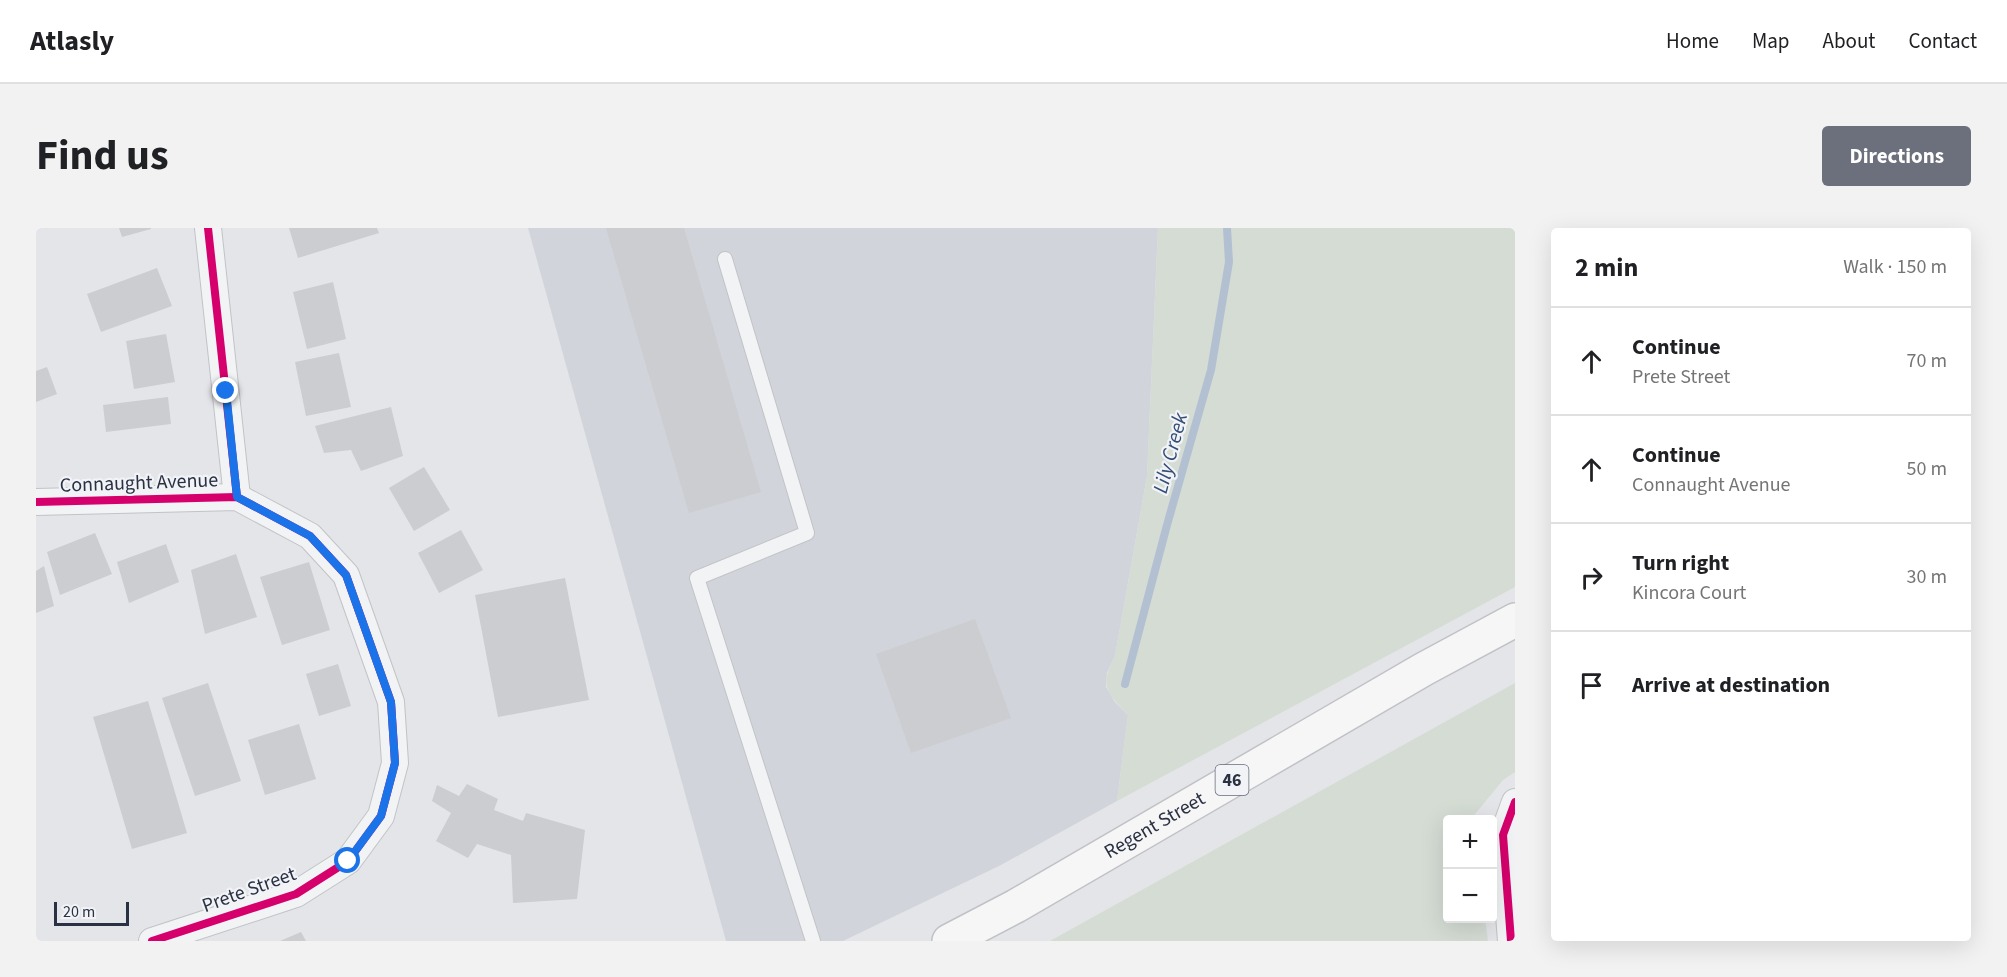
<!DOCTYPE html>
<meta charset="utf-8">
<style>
body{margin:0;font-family:"Source Sans 3",sans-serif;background:#f2f2f2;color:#202124}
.controls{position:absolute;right:18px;bottom:18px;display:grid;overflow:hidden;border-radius:6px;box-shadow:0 6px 24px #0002}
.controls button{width:54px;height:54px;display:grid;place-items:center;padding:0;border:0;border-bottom:2px solid #e0e0e0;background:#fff;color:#202124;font:30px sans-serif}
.scale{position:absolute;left:18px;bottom:15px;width:75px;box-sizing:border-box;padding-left:6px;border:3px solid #2a3142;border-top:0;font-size:16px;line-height:21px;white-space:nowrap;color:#2a3142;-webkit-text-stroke:4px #f1f3f7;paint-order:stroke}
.stop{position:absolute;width:18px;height:18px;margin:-14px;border:4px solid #1a73e8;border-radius:50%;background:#fff}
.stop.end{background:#1a73e8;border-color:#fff;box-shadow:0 2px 6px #0008}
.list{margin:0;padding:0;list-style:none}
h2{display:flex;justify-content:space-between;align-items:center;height:78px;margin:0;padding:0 24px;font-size:26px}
h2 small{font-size:20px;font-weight:400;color:#757577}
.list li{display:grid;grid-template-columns:39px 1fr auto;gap:18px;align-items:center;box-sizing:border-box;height:108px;padding:0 24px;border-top:2px solid #e0e0e0}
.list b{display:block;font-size:22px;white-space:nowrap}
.list p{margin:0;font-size:20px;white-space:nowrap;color:#757577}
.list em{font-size:20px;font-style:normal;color:#757577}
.icon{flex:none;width:33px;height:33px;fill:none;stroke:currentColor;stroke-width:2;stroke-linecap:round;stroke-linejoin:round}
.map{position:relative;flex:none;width:1479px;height:713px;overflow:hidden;border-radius:6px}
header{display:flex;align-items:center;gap:36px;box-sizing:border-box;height:84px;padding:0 30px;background:#fff;border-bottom:2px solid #e0e0e0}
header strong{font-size:28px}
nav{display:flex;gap:33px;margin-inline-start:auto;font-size:21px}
.intro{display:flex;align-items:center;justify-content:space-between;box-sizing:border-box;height:144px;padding:0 36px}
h1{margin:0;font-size:42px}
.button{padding:15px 27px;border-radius:6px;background:#6b707c;color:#fff;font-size:21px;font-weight:700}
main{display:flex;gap:36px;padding:0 36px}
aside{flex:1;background:#fff;border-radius:6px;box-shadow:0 6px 24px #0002}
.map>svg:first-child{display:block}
.built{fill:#d2d4db}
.green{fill:#d4dcd4}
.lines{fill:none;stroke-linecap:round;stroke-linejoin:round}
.stream{stroke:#b2c0d2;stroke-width:8}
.building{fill:#cccdd0}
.lane-casing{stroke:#c2c3c6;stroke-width:16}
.street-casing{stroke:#c2c3c6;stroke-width:28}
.primary-casing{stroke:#c0c2c6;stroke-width:36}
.lane{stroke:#f2f3f5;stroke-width:14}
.street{stroke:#f2f3f5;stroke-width:26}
.primary{stroke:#f6f6f7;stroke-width:33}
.cycleway-casing{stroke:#f1f3f7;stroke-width:11}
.cycleway{stroke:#d6006c;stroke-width:8}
.route{stroke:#1a73e8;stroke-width:8}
.labels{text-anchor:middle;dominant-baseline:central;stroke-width:4.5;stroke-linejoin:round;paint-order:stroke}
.shield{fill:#f1f3f7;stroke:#666b78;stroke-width:1.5}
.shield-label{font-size:18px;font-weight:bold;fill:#2a3142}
.street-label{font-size:20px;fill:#2a3142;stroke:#f1f3f7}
.water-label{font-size:21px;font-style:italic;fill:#344d75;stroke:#f1f3f7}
</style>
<header>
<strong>Atlasly</strong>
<nav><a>Home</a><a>Map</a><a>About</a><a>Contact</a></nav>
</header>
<div class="intro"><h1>Find us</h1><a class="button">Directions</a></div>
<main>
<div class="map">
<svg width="1479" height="713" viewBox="0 0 1479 713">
<rect width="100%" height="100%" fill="#e4e5e8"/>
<!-- built -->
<polygon class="built" points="492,0 1122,0 1111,248 1079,428 1071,445 1070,459 1079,474 1092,487 1081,573 963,638 807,713 690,713"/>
<!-- green -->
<g class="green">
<path d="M1122,0H1479V359L1081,573L1092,487C1069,462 1064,459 1079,428L1111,248Z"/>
<polygon points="1479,455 1479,544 1467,552 1435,591 1412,592 1412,690 1449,691 1452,713 1014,713"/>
</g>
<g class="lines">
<!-- stream -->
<polyline class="stream" points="1089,456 1131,297 1175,142 1193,34 1191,0"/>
</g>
<!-- building -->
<g class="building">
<polygon points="83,0 115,0 115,1 86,9"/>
<polygon points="253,0 341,0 343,5 262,30"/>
<polygon points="570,0 648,0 725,264 653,285"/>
<polygon points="121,40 136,78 65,104 51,66"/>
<polygon points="297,54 310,111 271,121 257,64"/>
<polygon points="130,106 139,154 98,161 90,113"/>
<polygon points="303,125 315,179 270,188 259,134"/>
<polygon points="11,139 21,166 0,174 0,143"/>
<polygon points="132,169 135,196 70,204 67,177"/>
<polygon points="355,179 367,228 325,243 315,222 288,225 279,198"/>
<polygon points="388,239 414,282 378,303 353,260"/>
<polygon points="425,302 447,342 403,365 382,325"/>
<polygon points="59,305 76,346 24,367 11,324"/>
<polygon points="130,316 143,354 93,375 81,334"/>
<polygon points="200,326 221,389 169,406 155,342"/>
<polygon points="273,334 294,402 246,417 224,349"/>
<polygon points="8,338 18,378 0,385 0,343"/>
<polygon points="529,350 553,472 462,489 439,367"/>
<polygon points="939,391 975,490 875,525 840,426"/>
<polygon points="302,436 315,478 283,488 270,446"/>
<polygon points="172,455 205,553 159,568 126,470"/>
<polygon points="112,473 151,605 96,621 57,489"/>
<polygon points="263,496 280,551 229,567 212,512"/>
<polygon points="431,556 462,571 458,582 487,593 490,585 549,602 541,671 477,675 475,627 441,616 432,630 400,613 415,585 396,573 401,557 423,568"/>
<polygon points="265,704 270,713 244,713"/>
</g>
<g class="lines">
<defs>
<polyline id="lane" points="689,31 771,305 661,350 777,713"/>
<g id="street">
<polyline points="172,0 201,269"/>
<polyline points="0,274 201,269 274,308 310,347 355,474 359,535 345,588 312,633 260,666 116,713"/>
<polyline points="1475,713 1467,607 1479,574"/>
</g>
<g id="primary">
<path id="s1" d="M913,713L980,678L1388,441L1479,392"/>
</g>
</defs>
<!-- lane casing -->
<use href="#lane" class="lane-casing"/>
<!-- street casing -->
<use href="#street" class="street-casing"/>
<!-- primary casing -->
<use href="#primary" class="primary-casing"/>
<!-- lane -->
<use href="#lane" class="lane"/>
<!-- street -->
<use href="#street" class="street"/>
<!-- primary -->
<use href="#primary" class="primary"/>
<defs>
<g id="cycleway">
<polyline points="172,0 201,269"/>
<polyline points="0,274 201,269 274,308 310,347 355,474 359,535 345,588 312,633 260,666 116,713"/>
<polyline points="1475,713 1467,607 1479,574"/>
</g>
</defs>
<!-- cycleway casing -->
<use href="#cycleway" class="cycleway-casing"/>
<!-- cycleway -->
<use href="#cycleway" class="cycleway"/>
</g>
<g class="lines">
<!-- route -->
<polyline class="route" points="190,163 201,269 274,308 310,347 355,474 359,535 345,588 312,633"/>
</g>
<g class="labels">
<!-- shield labels -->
<rect class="shield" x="1179.5" y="537" width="33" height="30" rx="4.5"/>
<g class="shield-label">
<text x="1196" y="552">46</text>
</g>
<!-- street labels -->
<g class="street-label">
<text transform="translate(103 255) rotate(-2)">Connaught Avenue</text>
<text stroke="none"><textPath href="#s1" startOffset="236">Regent Street</textPath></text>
<text transform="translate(213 662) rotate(-20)">Prete Street</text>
</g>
<!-- water labels -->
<g class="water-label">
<text transform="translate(1134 225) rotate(-75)">Lily Creek</text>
</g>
</g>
</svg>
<div class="controls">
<button>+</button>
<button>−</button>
</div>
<div class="scale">20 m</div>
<div class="stop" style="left:312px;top:633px"></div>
<div class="stop end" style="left:190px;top:163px"></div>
</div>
<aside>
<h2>2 min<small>Walk · 150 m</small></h2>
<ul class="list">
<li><svg class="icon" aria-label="ahead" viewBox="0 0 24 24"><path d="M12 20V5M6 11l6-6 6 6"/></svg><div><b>Continue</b><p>Prete Street</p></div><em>70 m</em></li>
<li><svg class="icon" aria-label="ahead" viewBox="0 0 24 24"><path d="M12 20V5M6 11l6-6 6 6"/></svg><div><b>Continue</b><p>Connaught Avenue</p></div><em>50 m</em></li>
<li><svg class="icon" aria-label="right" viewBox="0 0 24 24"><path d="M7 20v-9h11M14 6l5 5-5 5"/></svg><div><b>Turn right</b><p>Kincora Court</p></div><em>30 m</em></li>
<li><svg class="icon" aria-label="arrive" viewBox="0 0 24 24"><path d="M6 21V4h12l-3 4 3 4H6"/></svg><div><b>Arrive at destination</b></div></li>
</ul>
</aside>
</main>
